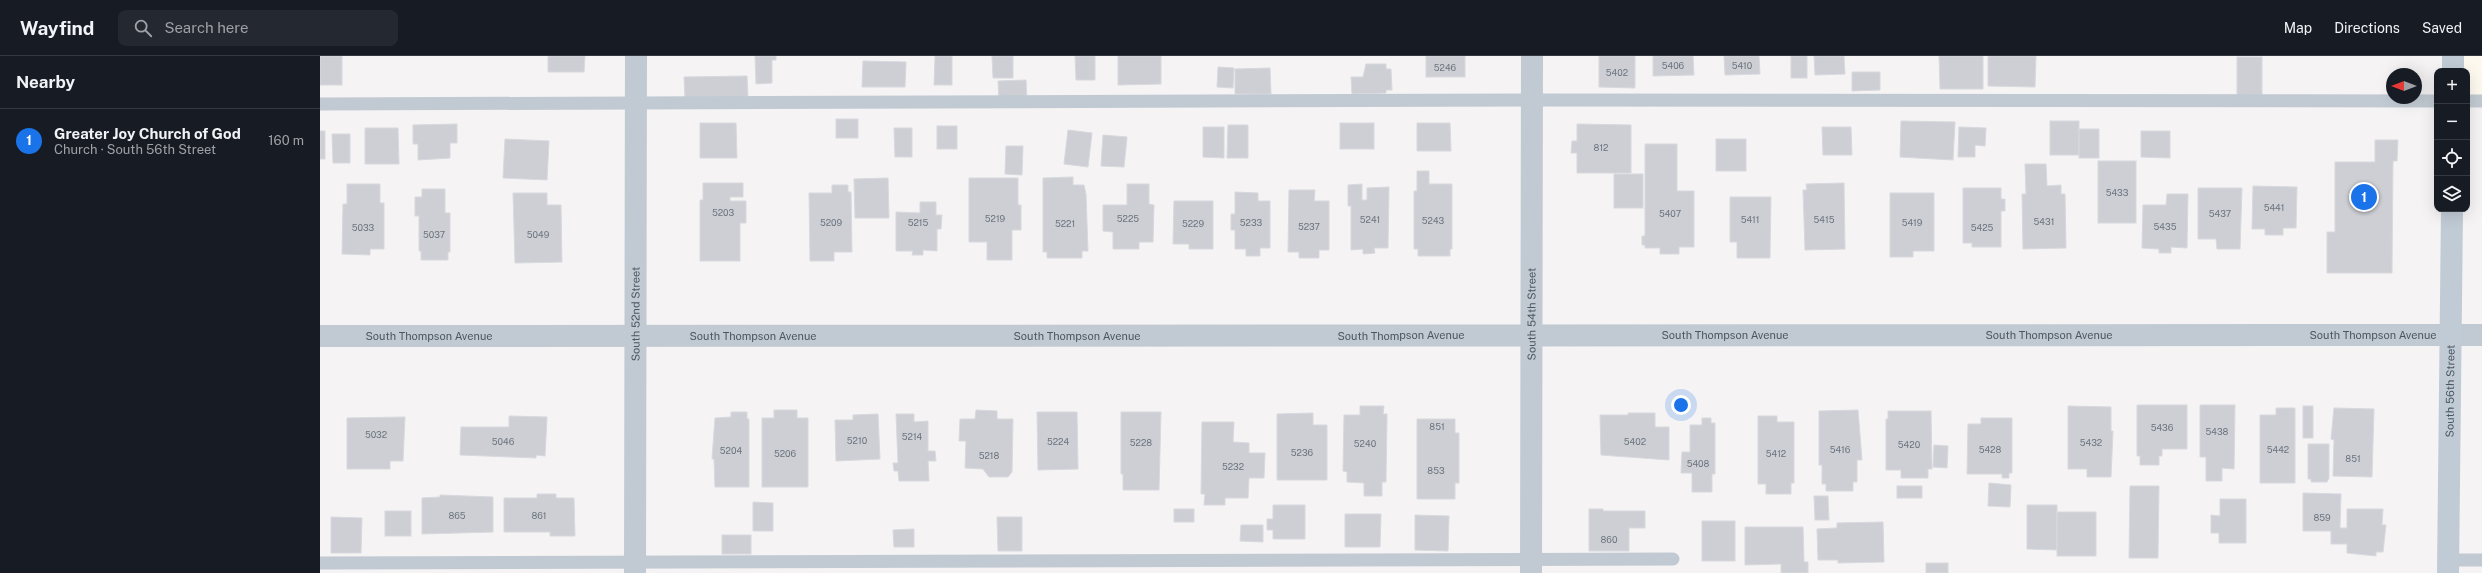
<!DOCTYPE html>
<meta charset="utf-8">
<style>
body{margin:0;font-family:"Public Sans",sans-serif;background:#242831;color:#f1f3f6}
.controls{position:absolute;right:12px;top:12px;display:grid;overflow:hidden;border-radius:8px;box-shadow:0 4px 16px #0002}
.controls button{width:36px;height:36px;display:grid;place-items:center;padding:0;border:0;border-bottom:1px solid #363941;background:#171b24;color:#f1f3f6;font:20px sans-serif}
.compass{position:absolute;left:2066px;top:12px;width:36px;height:36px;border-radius:50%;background:#171b24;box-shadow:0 4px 16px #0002;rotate:270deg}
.you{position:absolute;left:1361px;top:349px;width:14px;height:14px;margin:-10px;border:3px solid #fff;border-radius:50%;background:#1a73e8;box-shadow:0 0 0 6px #1a73e833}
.badge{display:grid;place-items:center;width:26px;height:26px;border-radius:50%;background:#1a73e8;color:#fff;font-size:13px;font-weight:700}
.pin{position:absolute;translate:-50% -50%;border:2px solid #fff;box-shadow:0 1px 4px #0006}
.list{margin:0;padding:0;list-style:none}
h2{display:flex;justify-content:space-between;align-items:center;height:52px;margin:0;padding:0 16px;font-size:17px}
h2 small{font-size:13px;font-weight:400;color:#9ea1a6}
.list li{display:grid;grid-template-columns:26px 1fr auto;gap:12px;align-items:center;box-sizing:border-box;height:64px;padding:0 16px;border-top:1px solid #363941}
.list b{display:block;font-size:15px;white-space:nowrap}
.list p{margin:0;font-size:13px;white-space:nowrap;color:#9ea1a6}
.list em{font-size:13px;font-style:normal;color:#9ea1a6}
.icon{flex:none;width:22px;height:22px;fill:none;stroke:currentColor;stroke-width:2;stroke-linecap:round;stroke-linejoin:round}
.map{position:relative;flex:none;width:2162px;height:517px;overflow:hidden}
header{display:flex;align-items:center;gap:24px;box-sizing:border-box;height:56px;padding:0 20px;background:#171b24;border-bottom:1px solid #363941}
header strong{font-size:19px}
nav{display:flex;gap:22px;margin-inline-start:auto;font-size:14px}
.search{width:280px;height:36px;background:#242831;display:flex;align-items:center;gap:10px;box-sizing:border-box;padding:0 14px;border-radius:8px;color:#9ea1a6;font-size:15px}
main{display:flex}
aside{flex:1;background:#171b24}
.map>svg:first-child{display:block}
.commercial{fill:#fdf9ef}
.building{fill:#cdcfd5;stroke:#d7d9de}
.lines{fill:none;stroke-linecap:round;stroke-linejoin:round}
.lane{stroke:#c1cad2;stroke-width:13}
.street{stroke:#c1cad2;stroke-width:22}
.secondary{stroke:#c1cbd6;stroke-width:22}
.labels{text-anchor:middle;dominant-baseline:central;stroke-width:3.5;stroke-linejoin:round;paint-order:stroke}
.number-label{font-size:9px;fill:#6b747e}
.street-label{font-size:11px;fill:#4a5661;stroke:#fff}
</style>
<header>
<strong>Wayfind</strong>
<div class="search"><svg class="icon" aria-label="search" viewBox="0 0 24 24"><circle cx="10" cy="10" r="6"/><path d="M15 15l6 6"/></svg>Search here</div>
<nav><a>Map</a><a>Directions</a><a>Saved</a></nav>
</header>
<main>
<aside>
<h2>Nearby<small></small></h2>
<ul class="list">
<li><span class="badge">1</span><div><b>Greater Joy Church of God</b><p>Church · South 56th Street</p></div><em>160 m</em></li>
</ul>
</aside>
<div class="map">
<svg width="2162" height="517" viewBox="0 0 2162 517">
<rect width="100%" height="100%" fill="#f5f3f3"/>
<!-- commercial -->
<polygon class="commercial" points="2133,0 2162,0 2162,45 2147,45 2147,15 2133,15"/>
<!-- building -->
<g class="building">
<rect x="0" y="0" width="22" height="29"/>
<polygon points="228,0 265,0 264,16 228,16"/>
<polygon points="435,0 456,0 456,4 452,4 452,27 436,28"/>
<polygon points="615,0 632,0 632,29 614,29"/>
<polygon points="672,0 693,0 693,22 673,22"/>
<polygon points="755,0 775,0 775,24 756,24"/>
<polygon points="798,0 841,0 841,28 798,29"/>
<rect x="1106" y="0" width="39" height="21"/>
<polygon points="1279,0 1315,0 1315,32 1279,31"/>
<polygon points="1333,0 1373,0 1374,19 1333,20"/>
<polygon points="1404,0 1439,0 1440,18 1405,19"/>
<rect x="1471" y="0" width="16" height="22"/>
<polygon points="1494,0 1524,0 1525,18 1495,19"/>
<polygon points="1619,0 1663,0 1663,33 1620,33"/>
<polygon points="1668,0 1716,0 1715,31 1668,30"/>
<rect x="1917" y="1" width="25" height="38"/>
<polygon points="543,5 586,6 585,31 542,31"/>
<polygon points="1046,8 1066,8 1066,13 1071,13 1072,34 1066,34 1066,37 1032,38 1031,21 1043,21"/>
<polygon points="898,11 914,12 913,32 897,31"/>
<polygon points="950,12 951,38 915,38 915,13"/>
<polygon points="1532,16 1560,16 1560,34 1532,35"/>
<polygon points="427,20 428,42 365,43 364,21"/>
<polygon points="706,24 707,43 679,44 678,25"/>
<rect x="516" y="63" width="22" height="19"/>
<polygon points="1581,65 1635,66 1633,104 1580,101"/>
<rect x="1730" y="65" width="29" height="34"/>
<polygon points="380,67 416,67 417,102 380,102"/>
<rect x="1020" y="67" width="34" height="26"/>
<polygon points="1097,67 1130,67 1131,95 1097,95"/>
<polygon points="137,68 137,87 130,87 130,102 98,104 98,88 93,88 93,69"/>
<polygon points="1257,68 1311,69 1311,117 1257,117 1257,97 1251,97 1252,85 1257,85"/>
<polygon points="908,69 928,69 928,102 907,102"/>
<rect x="617" y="70" width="20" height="23"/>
<polygon points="883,71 904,71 904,102 883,101"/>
<polygon points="1502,71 1531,71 1532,99 1503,99"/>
<polygon points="1639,71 1666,72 1665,90 1655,89 1655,101 1638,101"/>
<polygon points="45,72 78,72 79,108 45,108"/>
<polygon points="574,72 592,72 592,101 575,101"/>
<rect x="1759" y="73" width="20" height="29"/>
<polygon points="748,74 772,77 768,111 744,108"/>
<rect x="0" y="75" width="5" height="28"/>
<polygon points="1821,75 1850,75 1850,102 1821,101"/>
<polygon points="12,78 30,78 30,107 13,107"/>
<polygon points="783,79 807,81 804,111 781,110"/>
<polygon points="185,83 229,85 227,124 183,122"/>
<rect x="1396" y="83" width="30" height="32"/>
<polygon points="2055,84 2078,84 2077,105 2073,105 2072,217 2007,217 2007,176 2015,176 2015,106 2055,106"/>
<polygon points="1325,88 1357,88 1357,135 1374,135 1374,191 1359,191 1359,198 1340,198 1340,192 1325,192 1325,189 1322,189 1322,180 1325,180"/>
<polygon points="686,90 703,90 702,119 685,118"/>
<rect x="1778" y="105" width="38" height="62"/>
<polygon points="1705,108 1726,108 1727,130 1741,129 1741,138 1745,138 1746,192 1703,193 1702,138 1706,138"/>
<polygon points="1097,115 1109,115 1109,128 1132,128 1132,193 1130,193 1130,200 1098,200 1098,193 1094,193 1094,135 1097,135"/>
<rect x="1294" y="118" width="29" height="34"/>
<polygon points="753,121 753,129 764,129 766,138 768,195 762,195 762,202 727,202 727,196 723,196 723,122"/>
<polygon points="568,122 569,162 535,162 534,123"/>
<polygon points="649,122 698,122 698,149 701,149 701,174 692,174 692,204 667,204 667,186 649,186"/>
<polygon points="383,127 423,127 423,141 410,141 410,145 426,145 426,167 420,167 420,205 380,205 380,144 383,144"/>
<polygon points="1524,127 1525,193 1485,194 1483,134 1487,134 1486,128"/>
<polygon points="27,128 60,128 60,147 64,147 64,193 50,193 50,199 22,198 23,148 27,148"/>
<polygon points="807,128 829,128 829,148 834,149 833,186 819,186 819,193 793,193 793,176 783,175 783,149 807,149"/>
<polygon points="1042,128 1042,144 1047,144 1047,132 1069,131 1068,192 1054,192 1055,197 1043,198 1043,193 1031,194 1031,150 1028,150 1028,129"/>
<polygon points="512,129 528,129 528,136 531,136 532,196 514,196 514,205 490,205 489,137 512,137"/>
<polygon points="1933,130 1977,131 1976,172 1963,172 1963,179 1945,179 1945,173 1932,173"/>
<polygon points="1643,132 1681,132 1681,143 1685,143 1685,155 1681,155 1681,191 1652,191 1652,187 1643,187"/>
<polygon points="1878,132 1922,132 1920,193 1897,193 1896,183 1878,183"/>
<polygon points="102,133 125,133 125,157 130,157 130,196 128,196 128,204 101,204 101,195 99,195 99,160 95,160 95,141 102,141"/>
<polygon points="969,134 995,134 994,145 1009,145 1009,194 999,194 999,202 979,202 979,196 968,196"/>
<polygon points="915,136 938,137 938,145 950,145 950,192 940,192 940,200 926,200 926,193 915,193 915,174 911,174 911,158 915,158"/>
<polygon points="193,137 227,137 227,149 241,149 242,206 195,207"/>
<polygon points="1570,137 1614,137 1614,195 1593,195 1593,201 1570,201"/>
<polygon points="1847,138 1868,138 1867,192 1851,191 1851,197 1839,197 1839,193 1822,192 1823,149 1846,149"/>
<polygon points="1410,141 1451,141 1450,202 1417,202 1417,186 1410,186"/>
<polygon points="854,145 893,145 893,193 869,193 869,188 853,188"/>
<polygon points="600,146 616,146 616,159 622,159 621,173 617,173 617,195 603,194 603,199 592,199 593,195 576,195 576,156 600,157"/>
<polygon points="1817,349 1867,349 1867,393 1842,393 1842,400 1839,400 1839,409 1820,409 1820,400 1817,400"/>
<polygon points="1880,349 1915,349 1914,413 1902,412 1902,425 1886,425 1886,401 1880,401"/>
<polygon points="1040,350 1064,350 1063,358 1067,358 1066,426 1062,426 1062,440 1044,440 1044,427 1027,426 1027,416 1023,415 1024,359 1040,359"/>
<polygon points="1748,350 1791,351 1791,375 1793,375 1791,421 1767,421 1767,413 1748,413"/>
<rect x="1983" y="350" width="10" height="32"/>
<polygon points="1956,352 1975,352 1975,427 1940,427 1940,359 1956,359"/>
<polygon points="2014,352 2054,353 2052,421 2013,420 2014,384 2011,383"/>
<polygon points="454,354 477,354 477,362 488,362 488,431 442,431 442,362 454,362"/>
<polygon points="656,354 677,355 677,363 693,363 692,416 688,421 669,421 663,413 645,412 646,385 639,385 640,363 655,363"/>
<polygon points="1538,354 1542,404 1537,404 1537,426 1533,426 1533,435 1506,435 1506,428 1502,428 1502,409 1499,409 1499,355"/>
<polygon points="1568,355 1611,355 1612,413 1608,413 1608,422 1581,422 1581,414 1566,414 1566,363 1568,363"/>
<polygon points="411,356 427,356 427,363 429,363 429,431 395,431 394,403 392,403 395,362 411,361"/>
<polygon points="717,356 757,356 758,413 718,414"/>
<polygon points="801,356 841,356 839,434 803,434 803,418 801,418"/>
<polygon points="993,357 993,369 1007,369 1007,424 957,424 957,358"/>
<polygon points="1308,357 1335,357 1335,371 1349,371 1349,404 1281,399 1280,359 1308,359"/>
<polygon points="558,358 560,403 516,405 515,364 533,364 533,359"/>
<polygon points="576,358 594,358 594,366 608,365 608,395 615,395 616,405 608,405 609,425 579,425 578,415 574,415 573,407 578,407"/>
<polygon points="189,360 227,361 225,400 216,399 216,402 140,399 141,371 189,371"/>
<polygon points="1438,360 1457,360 1457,366 1474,366 1474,427 1471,427 1471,438 1446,438 1446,428 1438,428"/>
<polygon points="85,361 83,405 70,405 70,413 27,413 27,362"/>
<polygon points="1382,362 1391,362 1391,367 1395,367 1395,418 1392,418 1392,436 1372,436 1372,417 1361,417 1362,396 1370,396 1370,369 1382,369"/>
<polygon points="1661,362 1692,362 1692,417 1689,417 1689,422 1682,422 1682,418 1647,418 1648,368 1661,368"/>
<polygon points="1097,363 1135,363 1135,377 1139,377 1139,427 1135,427 1135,443 1097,443"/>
<polygon points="882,366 914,366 913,386 929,387 929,397 945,397 944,422 929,422 928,442 905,442 905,449 884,449 885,438 881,438"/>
<polygon points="1988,388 2009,388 2009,422 2007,426 1991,426 1991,423 1988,423"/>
<polygon points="1614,389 1628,390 1627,412 1613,411"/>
<polygon points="1669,427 1691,429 1690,451 1668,450"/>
<rect x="1577" y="430" width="25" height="12"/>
<polygon points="1810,430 1839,430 1838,502 1809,502"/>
<polygon points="1983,437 2021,438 2020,472 2027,472 2027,453 2063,453 2062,469 2066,469 2063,496 2056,496 2056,500 2027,497 2027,488 2011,488 2011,475 1983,475"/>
<polygon points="217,438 236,438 236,442 254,442 255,480 230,480 230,476 184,476 184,442 217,442"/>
<polygon points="120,439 173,441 173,476 102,478 102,442 120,441"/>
<polygon points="1494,440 1508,440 1509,464 1495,464"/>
<polygon points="1900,443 1926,443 1926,487 1899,487 1899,477 1891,477 1891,459 1900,460"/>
<polygon points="433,446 453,447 453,475 433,475"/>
<polygon points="953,449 985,449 985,483 953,483 953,474 947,474 947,463 953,463"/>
<polygon points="1707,449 1737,449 1737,494 1707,493"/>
<rect x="854" y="453" width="20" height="13"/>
<polygon points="1269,453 1283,453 1283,455 1325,455 1325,472 1309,472 1309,495 1269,495"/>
<rect x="65" y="455" width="26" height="25"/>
<rect x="1737" y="456" width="39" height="44"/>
<polygon points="1025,458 1061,458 1060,491 1025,491"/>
<polygon points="1095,459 1129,460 1128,495 1095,494"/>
<polygon points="11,461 42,462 41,497 11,497"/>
<polygon points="677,461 702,461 702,495 678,495"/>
<rect x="1382" y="465" width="33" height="40"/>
<polygon points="1563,466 1564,506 1518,507 1518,504 1498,504 1497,473 1517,472 1517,467"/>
<polygon points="921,469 943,469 943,486 920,485"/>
<polygon points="1425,471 1483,471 1484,506 1488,506 1488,517 1461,517 1461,508 1425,509"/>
<polygon points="594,473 594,491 574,491 573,474"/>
<rect x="402" y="479" width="29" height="19"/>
<rect x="1606" y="507" width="22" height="10"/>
</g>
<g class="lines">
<!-- lane -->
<g class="lane">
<polyline points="2147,45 2162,45"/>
<polyline points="0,48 1212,44 2117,45"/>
<polyline points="2129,504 2162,504"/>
<polyline points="0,507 1353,503"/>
</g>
<!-- street -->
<g class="street">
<path id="s1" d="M0,280L2162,279"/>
<path id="s2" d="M315,517L316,0"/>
<path id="s3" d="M1211,517L1212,0"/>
</g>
<!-- secondary -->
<g class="secondary">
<polyline points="2133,15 2133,0"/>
<path id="s4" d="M2128,517L2132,153"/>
</g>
</g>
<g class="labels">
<!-- number labels -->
<g class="number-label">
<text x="1353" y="9">5406</text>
<text x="1422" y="9">5410</text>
<text x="1125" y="11">5246</text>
<text x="1297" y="16">5402</text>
<text x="1281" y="91">812</text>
<text x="1797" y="136">5433</text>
<text x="1954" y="151">5441</text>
<text x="403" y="156">5203</text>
<text x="1350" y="157">5407</text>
<text x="1900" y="157">5437</text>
<text x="675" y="162">5219</text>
<text x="808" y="162">5225</text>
<text x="1050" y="163">5241</text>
<text x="1430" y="163">5411</text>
<text x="1504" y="163">5415</text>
<text x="1113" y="164">5243</text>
<text x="1724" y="165">5431</text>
<text x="511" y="166">5209</text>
<text x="598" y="166">5215</text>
<text x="931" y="166">5233</text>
<text x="1592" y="166">5419</text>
<text x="745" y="167">5221</text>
<text x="873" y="167">5229</text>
<text x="989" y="170">5237</text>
<text x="1845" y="170">5435</text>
<text x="43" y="171">5033</text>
<text x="1662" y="171">5425</text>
<text x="114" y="178">5037</text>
<text x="218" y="178">5049</text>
<text x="1117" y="370">851</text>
<text x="1842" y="371">5436</text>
<text x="1897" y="375">5438</text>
<text x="56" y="378">5032</text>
<text x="592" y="380">5214</text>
<text x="537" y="384">5210</text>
<text x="183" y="385">5046</text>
<text x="738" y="385">5224</text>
<text x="1315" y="385">5402</text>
<text x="821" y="386">5228</text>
<text x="1771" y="386">5432</text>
<text x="1045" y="387">5240</text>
<text x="1589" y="388">5420</text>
<text x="1520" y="393">5416</text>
<text x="1670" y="393">5428</text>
<text x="1958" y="393">5442</text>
<text x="411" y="394">5204</text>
<text x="982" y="396">5236</text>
<text x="465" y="397">5206</text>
<text x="1456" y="397">5412</text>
<text x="669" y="399">5218</text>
<text x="2033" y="402">851</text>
<text x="1378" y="407">5408</text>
<text x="913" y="410">5232</text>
<text x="1116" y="414">853</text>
<text x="137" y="459">865</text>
<text x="219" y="459">861</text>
<text x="2002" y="461">859</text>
<text x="1289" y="483">860</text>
</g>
<!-- street labels -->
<g class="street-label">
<text stroke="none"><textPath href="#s2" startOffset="259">South 52nd Street</textPath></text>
<text stroke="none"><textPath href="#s3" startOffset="259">South 54th Street</textPath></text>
<text stroke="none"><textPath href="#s1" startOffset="1405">South Thompson Avenue</textPath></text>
<text stroke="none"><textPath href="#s1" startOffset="1729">South Thompson Avenue</textPath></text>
<text stroke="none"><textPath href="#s1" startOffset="2053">South Thompson Avenue</textPath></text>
<text stroke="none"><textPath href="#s1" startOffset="109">South Thompson Avenue</textPath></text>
<text stroke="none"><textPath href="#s1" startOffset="433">South Thompson Avenue</textPath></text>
<text stroke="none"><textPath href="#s1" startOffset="757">South Thompson Avenue</textPath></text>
<text stroke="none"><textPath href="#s1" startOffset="1081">South Thompson Avenue</textPath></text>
<text stroke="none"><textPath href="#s4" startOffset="182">South 56th Street</textPath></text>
</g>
</g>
</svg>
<div class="controls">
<button>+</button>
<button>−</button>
<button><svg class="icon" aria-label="locate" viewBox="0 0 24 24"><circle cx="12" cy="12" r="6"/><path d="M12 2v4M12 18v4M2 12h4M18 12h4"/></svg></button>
<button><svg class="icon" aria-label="layers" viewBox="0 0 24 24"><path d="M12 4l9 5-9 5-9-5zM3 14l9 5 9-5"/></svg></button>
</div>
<svg class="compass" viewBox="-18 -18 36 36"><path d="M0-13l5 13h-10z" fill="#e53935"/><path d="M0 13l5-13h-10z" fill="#9ea1a6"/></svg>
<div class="you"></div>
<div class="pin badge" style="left:2044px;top:141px">1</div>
</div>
</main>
